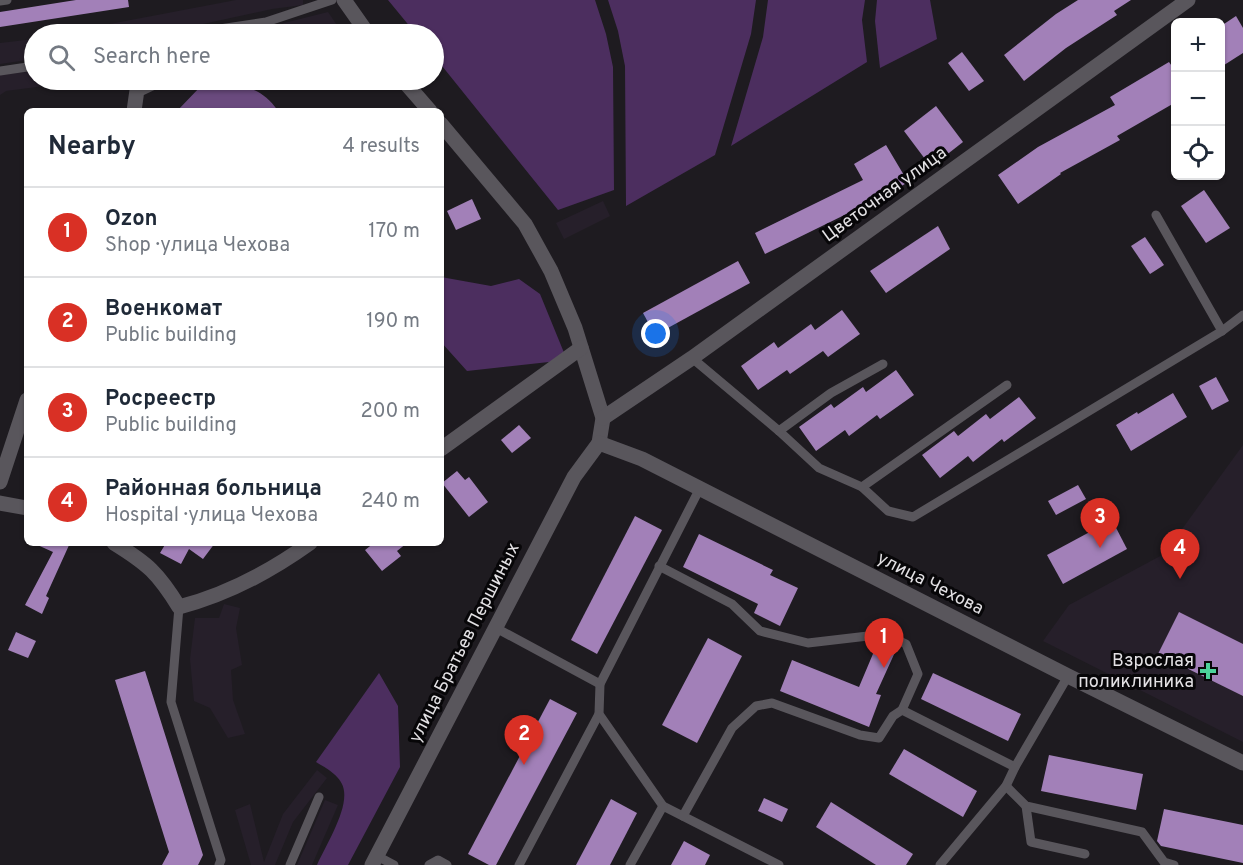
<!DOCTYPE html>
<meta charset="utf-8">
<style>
body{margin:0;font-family:Overpass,sans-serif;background:#f2f2f3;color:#1f2937}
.controls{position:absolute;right:18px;top:18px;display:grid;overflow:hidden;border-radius:9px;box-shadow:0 2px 4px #0004}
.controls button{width:54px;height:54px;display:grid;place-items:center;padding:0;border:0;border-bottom:2px solid #e0e1e3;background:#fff;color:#1f2937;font:30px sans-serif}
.you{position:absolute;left:656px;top:334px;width:21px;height:21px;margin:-15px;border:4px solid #fff;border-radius:50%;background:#1a73e8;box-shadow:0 0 0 9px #1a73e833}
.badge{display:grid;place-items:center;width:39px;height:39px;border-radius:50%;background:#d93025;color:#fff;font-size:20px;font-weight:700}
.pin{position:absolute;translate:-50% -50px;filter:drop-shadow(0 2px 3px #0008)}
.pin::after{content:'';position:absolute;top:32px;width:21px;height:18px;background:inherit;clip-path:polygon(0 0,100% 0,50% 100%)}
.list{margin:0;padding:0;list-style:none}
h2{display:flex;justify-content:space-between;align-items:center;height:78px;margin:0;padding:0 24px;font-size:26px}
h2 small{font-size:20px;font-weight:400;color:#747a83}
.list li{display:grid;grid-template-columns:39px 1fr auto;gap:18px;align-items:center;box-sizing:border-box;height:90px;padding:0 24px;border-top:2px solid #e0e1e3}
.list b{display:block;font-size:22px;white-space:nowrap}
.list p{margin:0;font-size:20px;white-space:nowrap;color:#747a83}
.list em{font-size:20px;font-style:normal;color:#747a83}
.icon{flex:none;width:33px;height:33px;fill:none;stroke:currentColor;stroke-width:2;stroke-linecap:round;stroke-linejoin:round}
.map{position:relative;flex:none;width:1243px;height:865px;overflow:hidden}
.search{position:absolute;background:#fff;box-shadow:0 2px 4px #0004;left:24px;top:24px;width:420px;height:66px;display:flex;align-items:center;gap:15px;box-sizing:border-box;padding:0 21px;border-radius:33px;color:#747a83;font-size:22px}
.panel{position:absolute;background:#fff;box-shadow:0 2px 4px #0004;left:24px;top:108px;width:420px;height:438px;border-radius:9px}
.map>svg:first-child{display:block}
.built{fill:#261f2a}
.green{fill:#4c2e5f}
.water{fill:#6a4a7e}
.building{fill:#a280b8}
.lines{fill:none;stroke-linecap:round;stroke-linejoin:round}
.service{stroke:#59565c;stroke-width:9}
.minor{stroke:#59565c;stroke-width:15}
.tertiary{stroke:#59565c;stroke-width:15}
.poi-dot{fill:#4cd39b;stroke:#070608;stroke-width:2}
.labels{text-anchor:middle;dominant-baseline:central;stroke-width:6;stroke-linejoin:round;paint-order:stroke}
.street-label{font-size:18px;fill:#e3e1e4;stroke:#070608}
.poi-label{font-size:18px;fill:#e3e1e4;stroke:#070608;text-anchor:end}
</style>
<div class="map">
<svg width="1243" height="865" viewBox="0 0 1243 865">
<rect width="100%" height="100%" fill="#1e1b20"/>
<!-- built -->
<g class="built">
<polygon points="236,0 303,0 303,5 272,9 157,34 57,34"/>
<polygon points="328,12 343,34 261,34 284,23"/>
<polygon points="34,39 34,59 0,64 0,43"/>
<polygon points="34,71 34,80 90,80 6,91 0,95 0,75"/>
<polygon points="603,201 610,216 564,239 556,223"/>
<polygon points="1243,445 1243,742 1043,641 1069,605 1164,554"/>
<polygon points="224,604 240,608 236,628 242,665 231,670 233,700 245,734 228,738 210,708 194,701 190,659 195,618 219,618"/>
<polygon points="317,770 327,778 293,822 275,865 251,865 235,810 250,804 264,862 283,814"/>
<polygon points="325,800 338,805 312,865 297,865"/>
</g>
<!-- green -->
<g class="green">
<polygon points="388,0 595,0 606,34 613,67 614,190 558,210 434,56 434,34 416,34"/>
<polygon points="608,0 756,0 751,34 715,155 626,206 625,66 618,31"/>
<polygon points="768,0 865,0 862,20 867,62 731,146 763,37"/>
<polygon points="877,0 930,0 937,39 880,68 875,21"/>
<polygon points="441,277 491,286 519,279 540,294 567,360 467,371 441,342"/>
<path d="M379,673L398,706L400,767L348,865H317C326,845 347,812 344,791C343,777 326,768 316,762Z"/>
</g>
<!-- water -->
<path class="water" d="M224,82C248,87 263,89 278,111H177L201,86Z"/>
<!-- building -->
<g class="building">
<polygon points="76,0 128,0 129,7 0,27 0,12"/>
<polygon points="1078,0 1131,0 1114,11 1117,15 1066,48 1024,81 1004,55 1056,14"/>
<polygon points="1236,16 1243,28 1243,53 1221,67 1221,26"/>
<polygon points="962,52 984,81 969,91 948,63"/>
<polygon points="1169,62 1176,72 1176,102 1117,136 1120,140 1060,173 1061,174 1018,204 998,175 1038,147 1115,105 1110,97"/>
<polygon points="936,106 963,142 931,167 904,131"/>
<polygon points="886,145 908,182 876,202 875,200 765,254 755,233 863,180 854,164"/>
<polygon points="1204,190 1230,228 1206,243 1181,206"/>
<polygon points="472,199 481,219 456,230 447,211"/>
<polygon points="938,226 950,249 886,293 870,271"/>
<polygon points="1145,237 1164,265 1150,274 1131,246"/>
<polygon points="738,261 750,283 655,335 643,313"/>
<polygon points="842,310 860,334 828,357 823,351 790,374 787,370 758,390 741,366 774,342 778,348 811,324 815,330"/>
<polygon points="896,370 914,395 880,419 877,415 849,436 845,430 816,451 799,427 831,404 834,408 863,387 866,392"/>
<polygon points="1216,377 1229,401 1212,410 1199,386"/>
<polygon points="1173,393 1187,417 1131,451 1116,425 1137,412 1138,414"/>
<polygon points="1019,397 1036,418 1004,442 1002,439 973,462 968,456 940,478 922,455 954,431 958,436 986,414 990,419"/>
<polygon points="519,425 531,438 512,453 501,440"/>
<polygon points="457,471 465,480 469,477 488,502 469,517 442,483"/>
<polygon points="1078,485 1086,499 1056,515 1048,501"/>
<polygon points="635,516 662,530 597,654 571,640"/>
<polygon points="1112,520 1127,549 1063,584 1047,555"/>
<polygon points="699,534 773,570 770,575 798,588 780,626 754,613 758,604 683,567"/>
<polygon points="33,543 70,543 46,596 49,598 42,614 25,605 53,552"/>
<polygon points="166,543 215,543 203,559 189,549 181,564 160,553"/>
<polygon points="374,543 407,543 397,551 401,556 382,571 365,550"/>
<polygon points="1179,612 1243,644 1243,696 1158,654"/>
<polygon points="16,632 36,641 28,658 8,650"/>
<polygon points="708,638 742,656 697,743 662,725"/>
<polygon points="878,642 896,650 876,694 881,695 869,727 780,691 792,660 859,687"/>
<polygon points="145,671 203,855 198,865 162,865 169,852 115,680"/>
<polygon points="933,673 1021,714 1008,741 921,699"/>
<polygon points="550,699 577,713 496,865 489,865 468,854"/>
<polygon points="904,749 977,791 963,817 889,774"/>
<polygon points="1049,755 1143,774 1136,810 1041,791"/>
<polygon points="764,798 788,809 782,822 758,811"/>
<polygon points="611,799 637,813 610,865 576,865"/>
<polygon points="831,802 913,854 906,865 876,865 816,827"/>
<polygon points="1164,809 1243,825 1243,863 1161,846 1157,841"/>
<polygon points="684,841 710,855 705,865 671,865"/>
</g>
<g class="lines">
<!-- service -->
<g class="service">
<polyline points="0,1 7,0"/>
<polyline points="186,34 266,22 332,0"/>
<polyline points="0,71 34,66"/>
<polyline points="1156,215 1222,331"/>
<polyline points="692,358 779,431 819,468 862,487 888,511 913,517 1222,331 1243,315"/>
<polyline points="779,431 831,393 883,364"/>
<polyline points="862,487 1007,385"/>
<polyline points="700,488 600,684 599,714 663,806 779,865"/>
<polyline points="659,566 732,604 760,631 808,643 885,634 906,644 918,674 902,710 1015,767"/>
<polyline points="179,607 171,702 221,860 219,865"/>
<polyline points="496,628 600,684"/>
<polyline points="1006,786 1026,806 1142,832 1164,862 1174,865"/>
<polyline points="1026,806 1031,842 1085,854"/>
<polyline points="683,816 732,728 756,706 772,703 860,735 879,738 893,716 902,710"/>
<polyline points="377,856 394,865"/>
<polyline points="290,865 319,797"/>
<polyline points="429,865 438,860 447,865"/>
<polyline points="519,865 599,714"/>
<polyline points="630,865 663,806"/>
<polyline points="940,865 1006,786 1015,767 1068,676"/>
</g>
<!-- minor -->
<g class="minor">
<polyline points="344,0 368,34"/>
<polyline points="403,80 430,111"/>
<polyline points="134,111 137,90 158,80"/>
<polyline points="441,124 525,224 551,271 575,328 603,418 599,443"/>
<polyline points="603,418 692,358 1188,0"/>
<polyline points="441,449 581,348"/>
<polyline points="0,482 27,400"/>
<polyline points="0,503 27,508"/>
<path d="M114,543C148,564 158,573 179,607C225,595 271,571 310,543"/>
</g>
<!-- tertiary -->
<polyline class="tertiary" points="372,865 574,477 599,443 642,459 1068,676 1243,763"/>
</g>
<!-- markers -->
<path class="poi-dot" d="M1205 662h6v6h6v6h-6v6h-6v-6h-6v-6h6z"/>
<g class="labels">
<!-- street labels -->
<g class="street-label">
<text transform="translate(885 195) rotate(-36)">Цветочная улица</text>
<text transform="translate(930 584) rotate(27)">улица Чехова</text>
<text transform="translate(465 643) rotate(-63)">улица Братьев Першиных</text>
</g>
<!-- poi labels -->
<g class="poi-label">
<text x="1194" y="661">Взрослая<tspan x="1194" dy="21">поликлиника</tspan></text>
</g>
</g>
</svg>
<div class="controls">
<button>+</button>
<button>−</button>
<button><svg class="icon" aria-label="locate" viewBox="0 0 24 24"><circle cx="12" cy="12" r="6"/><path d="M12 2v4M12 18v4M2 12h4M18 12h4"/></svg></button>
</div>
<div class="you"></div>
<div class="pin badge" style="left:884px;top:668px">1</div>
<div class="pin badge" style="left:524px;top:765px">2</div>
<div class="pin badge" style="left:1100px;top:548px">3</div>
<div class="pin badge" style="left:1180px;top:579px">4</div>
<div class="search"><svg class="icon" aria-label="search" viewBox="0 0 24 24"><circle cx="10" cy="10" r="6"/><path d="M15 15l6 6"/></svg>Search here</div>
<section class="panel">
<h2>Nearby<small>4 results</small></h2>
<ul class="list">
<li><span class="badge">1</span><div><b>Ozon</b><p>Shop · улица Чехова</p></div><em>170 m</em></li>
<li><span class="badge">2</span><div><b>Военкомат</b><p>Public building</p></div><em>190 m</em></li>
<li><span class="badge">3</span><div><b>Росреестр</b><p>Public building</p></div><em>200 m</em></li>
<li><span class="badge">4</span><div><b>Районная больница</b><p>Hospital · улица Чехова</p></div><em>240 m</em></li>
</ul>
</section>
</div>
